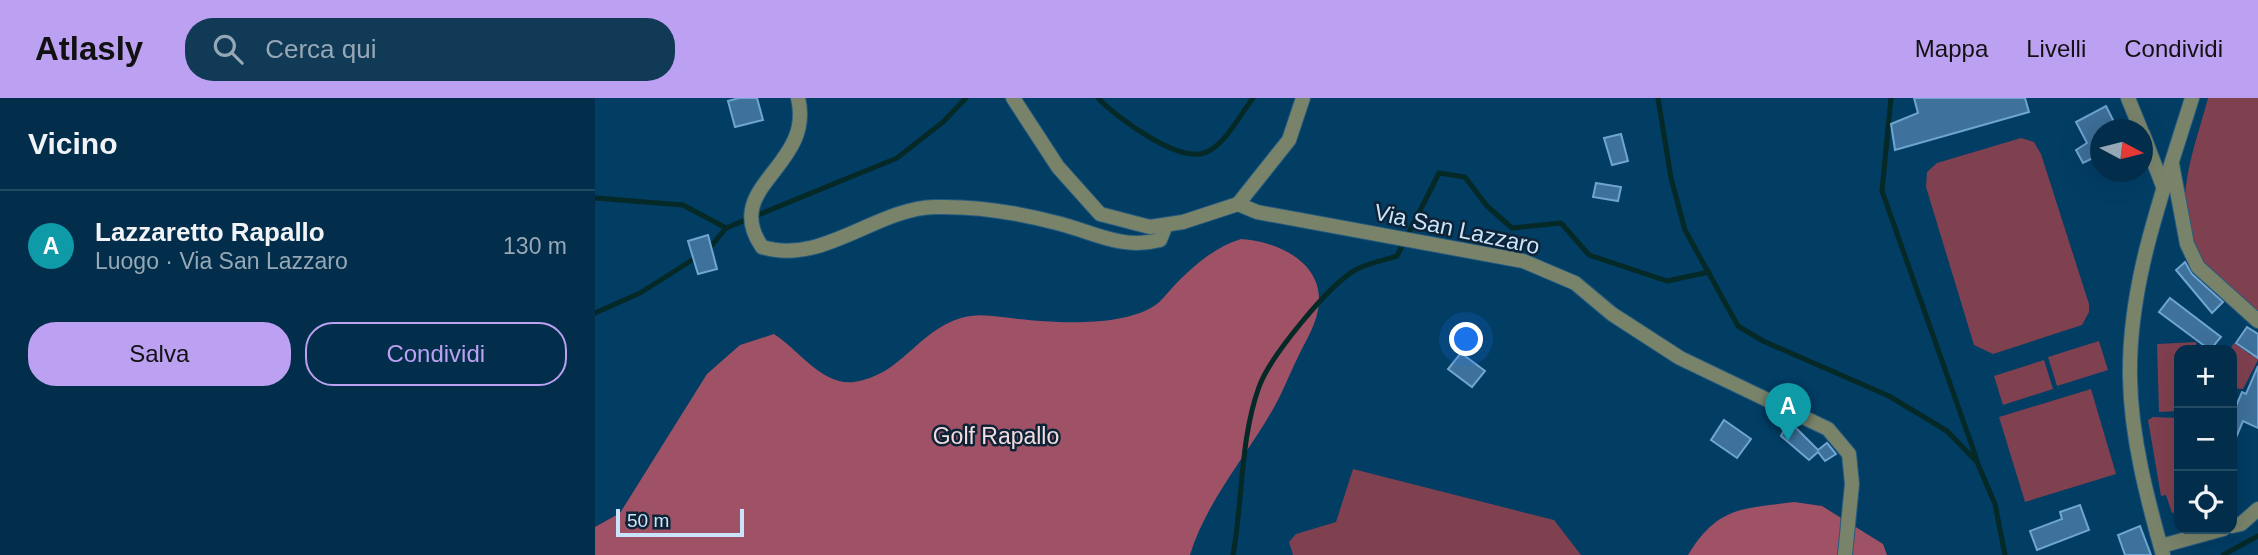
<!DOCTYPE html>
<html lang="it">
<meta charset="utf-8">
<style>
body{margin:0;font-family:Arial,sans-serif;background:#103a55;color:#f1f3f6}
.controls{position:absolute;right:21px;bottom:21px;display:grid;overflow:hidden;border-radius:14px;box-shadow:0 7px 28px #0002}
.controls button{width:63px;height:63px;display:grid;place-items:center;padding:0;border:0;border-bottom:2px solid #234a63;background:#022e4b;color:#f1f3f6;font:35px sans-serif}
.compass{position:absolute;left:1495px;top:21px;width:63px;height:63px;border-radius:50%;background:#022e4b;box-shadow:0 7px 28px #0002;rotate:97deg}
.scale{position:absolute;left:21px;bottom:18px;width:128px;box-sizing:border-box;padding-left:7px;border:4px solid #cae4fc;border-top:0;font-size:19px;line-height:24px;white-space:nowrap;color:#cae4fc;-webkit-text-stroke:5px #0e2335;paint-order:stroke}
.you{position:absolute;left:872px;top:242px;width:24px;height:24px;margin:-18px;border:5px solid #fff;border-radius:50%;background:#1a73e8;box-shadow:0 0 0 10px #1a73e833}
.badge{display:grid;place-items:center;width:46px;height:46px;border-radius:50%;background:#bca0f2;color:#fff;font-size:23px;font-weight:700}
.pin{position:absolute;translate:-50% -58px;filter:drop-shadow(0 2px 4px #0008)}
.pin::after{content:'';position:absolute;top:37px;width:24px;height:21px;background:inherit;clip-path:polygon(0 0,100% 0,50% 100%)}
.list{margin:0;padding:0;list-style:none}
h2{display:flex;justify-content:space-between;align-items:center;height:91px;margin:0;padding:0 28px;font-size:30px}
h2 small{font-size:23px;font-weight:400;color:#96a8b5}
.list li{display:grid;grid-template-columns:46px 1fr auto;gap:21px;align-items:center;box-sizing:border-box;height:112px;padding:0 28px;border-top:2px solid #234a63}
.list b{display:block;font-size:26px;white-space:nowrap}
.list p{margin:0;font-size:23px;white-space:nowrap;color:#96a8b5}
.list em{font-size:23px;font-style:normal;color:#96a8b5}
.actions{display:flex;gap:14px;padding:21px 28px}
.actions a{flex:1;padding:16px 0;border:2px solid #bca0f2;border-radius:28px;text-align:center;font-size:24px;color:#bca0f2}
.actions .main{background:#bca0f2;color:#111}
.icon{flex:none;width:38px;height:38px;fill:none;stroke:currentColor;stroke-width:2;stroke-linecap:round;stroke-linejoin:round}
.map{position:relative;flex:none;width:1663px;height:457px;overflow:hidden}
header{display:flex;align-items:center;gap:42px;box-sizing:border-box;height:98px;padding:0 35px;background:#bca0f2;color:#111}
header strong{font-size:33px}
nav{display:flex;gap:38px;margin-inline-start:auto;font-size:24px}
.search{width:490px;height:63px;background:#103a55;display:flex;align-items:center;gap:18px;box-sizing:border-box;padding:0 24px;border-radius:28px;color:#96a8b5;font-size:26px}
main{display:flex}
aside{flex:1;background:#022e4b}
.map>svg:first-child{display:block}
.green{fill:#7f4050}
.forest{fill:#9f5266}
.lines{fill:none;stroke-linecap:round;stroke-linejoin:round}
.stream{stroke:#042926;stroke-width:5}
.building{fill:#3e719b;stroke:#70a4d1;stroke-width:2}
.minor-casing{stroke:#265b7f;stroke-width:16}
.tertiary-casing{stroke:#265b7f;stroke-width:16}
.minor{stroke:#79836a;stroke-width:14}
.tertiary{stroke:#79836a;stroke-width:14}
.labels{text-anchor:middle;dominant-baseline:central;stroke-width:5;stroke-linejoin:round;paint-order:stroke}
.street-label{font-size:23px;fill:#cae4fc;stroke:#0e2335}
.park-label{font-size:23px;fill:#f3dbdf;stroke:#0e2335}
</style>
<header>
<strong>Atlasly</strong>
<div class="search"><svg class="icon" aria-label="search" viewBox="0 0 24 24"><circle cx="10" cy="10" r="6"/><path d="M15 15l6 6"/></svg>Cerca qui</div>
<nav><a>Mappa</a><a>Livelli</a><a>Condividi</a></nav>
</header>
<main>
<aside>
<h2>Vicino<small></small></h2>
<ul class="list">
<li><span class="badge" style="background:#0f9aa8">A</span><div><b>Lazzaretto Rapallo</b><p>Luogo · Via San Lazzaro</p></div><em>130 m</em></li>
</ul>
<div class="actions"><a class="main">Salva</a><a>Condividi</a></div>
</aside>
<div class="map">
<svg width="1663" height="457" viewBox="0 0 1663 457">
<rect width="100%" height="100%" fill="#023d64"/>
<!-- green -->
<g class="green">
<path d="M1613,0H1663V216C1642,198 1612,177 1599,151C1576,106 1601,46 1613,0Z"/>
<polygon points="1426,40 1439,44 1446,56 1494,206 1494,214 1487,227 1398,256 1379,247 1331,89 1332,74 1342,65"/>
<polygon points="1504,243 1513,272 1462,288 1453,259"/>
<polygon points="1601,244 1601,252 1584,252 1584,313 1564,314 1562,246"/>
<polygon points="1639,245 1656,257 1663,254 1663,262 1648,291 1637,290 1637,252 1634,252"/>
<polygon points="1449,262 1458,291 1408,307 1399,278"/>
<polygon points="1496,291 1521,376 1430,404 1404,319"/>
<polygon points="1558,319 1584,320 1584,413 1577,415 1571,397 1566,398 1553,322"/>
<polygon points="758,371 959,422 986,457 698,457 694,444 701,436 741,424"/>
</g>
<!-- forest -->
<g class="forest">
<path d="M646,141C681,143 726,163 724,204C723,224 711,242 703,259C694,277 687,296 677,313C650,360 611,404 595,457H0V429L25,415L112,276L145,247L179,236C203,251 227,288 259,284C307,277 322,233 366,220C384,214 405,219 424,221C460,225 527,229 559,208C566,204 572,195 578,189C598,168 618,150 646,141Z"/>
<path d="M1199,404L1227,408L1288,446L1292,457H1093C1123,408 1147,411 1199,404Z"/>
</g>
<g class="lines">
<!-- stream -->
<g class="stream">
<path d="M503,0C521,19 585,67 612,54C631,45 645,17 658,0"/>
<polyline points="1063,0 1076,80 1090,132 1143,228 1168,243 1294,298 1352,333 1382,364 1400,406 1410,457"/>
<polyline points="1296,0 1287,93 1382,362"/>
<polyline points="0,100 88,107 131,130"/>
<polyline points="113,152 131,130 302,60 348,24 371,0"/>
<polyline points="0,215 45,195 102,159"/>
<path d="M638,457C648,402 645,341 664,289C674,260 734,186 762,171C774,165 789,162 802,158L844,75L870,79L892,108L917,130L966,125L994,157L1072,183L1114,174"/>
<polyline points="1628,457 1663,438"/>
</g>
</g>
<!-- building -->
<g class="building">
<polygon points="144,0 162,0 168,22 140,29 133,3"/>
<polygon points="1319,0 1430,0 1434,14 1300,52 1296,26 1323,15"/>
<polygon points="1511,8 1523,32 1506,32 1506,70 1500,59 1488,65 1481,52 1492,45 1481,24"/>
<polygon points="1026,36 1033,63 1017,67 1009,40"/>
<polygon points="1001,85 1026,89 1023,103 998,99"/>
<polygon points="113,137 122,171 103,176 93,143"/>
<polygon points="1590,164 1597,176 1628,204 1617,215 1581,172"/>
<polygon points="1575,200 1626,239 1615,252 1564,214"/>
<polygon points="1652,229 1663,236 1663,260 1641,245"/>
<polygon points="866,255 890,273 877,289 853,271"/>
<polygon points="1663,268 1663,330 1648,323 1637,349 1637,307 1641,308 1647,294 1651,296"/>
<polygon points="1129,322 1156,341 1142,360 1116,342"/>
<polygon points="1194,323 1223,352 1232,345 1241,356 1230,363 1223,354 1214,362 1186,338"/>
<polygon points="1485,407 1494,432 1442,452 1435,433 1467,421 1465,414"/>
<polygon points="1545,428 1556,457 1530,457 1523,437"/>
</g>
<g class="lines">
<defs>
<g id="minor">
<path d="M203,0C220,69 125,88 167,149C227,168 281,110 340,109C379,108 424,115 462,125C499,134 526,152 565,142L571,127"/>
<polyline points="418,0 463,69 505,116 555,129 588,124 643,106"/>
<polyline points="1533,0 1546,32"/>
<polyline points="1548,36 1569,91"/>
<polyline points="1577,66 1592,146 1603,169 1663,223"/>
<polyline points="643,106 662,114 928,163 980,185 1017,216 1085,260 1233,331 1254,356 1257,386 1250,457"/>
<polyline points="643,106 694,42 708,0"/>
<polyline points="1637,428 1646,426 1663,411"/>
<polyline points="1566,448 1628,431"/>
</g>
<path id="tertiary" d="M1568,457C1552,400 1536,339 1535,280C1533,184 1569,91 1597,0"/>
</defs>
<!-- minor casing -->
<use href="#minor" class="minor-casing"/>
<!-- tertiary casing -->
<use href="#tertiary" class="tertiary-casing"/>
<!-- minor -->
<use href="#minor" class="minor"/>
<!-- tertiary -->
<use href="#tertiary" class="tertiary"/>
</g>
<g class="labels">
<!-- street labels -->
<g class="street-label">
<text transform="translate(862 131) rotate(12)">Via San Lazzaro</text>
</g>
<!-- park labels -->
<g class="park-label">
<text x="401" y="338">Golf Rapallo</text>
</g>
</g>
</svg>
<div class="controls">
<button>+</button>
<button>−</button>
<button><svg class="icon" aria-label="locate" viewBox="0 0 24 24"><circle cx="12" cy="12" r="6"/><path d="M12 2v4M12 18v4M2 12h4M18 12h4"/></svg></button>
</div>
<svg class="compass" viewBox="-18 -18 36 36"><path d="M0-13l5 13h-10z" fill="#e53935"/><path d="M0 13l5-13h-10z" fill="#96a8b5"/></svg>
<div class="scale">50 m</div>
<div class="you"></div>
<div class="pin badge" style="left:1193px;top:343px;background:#0f9aa8">A</div>
</div>
</main>
